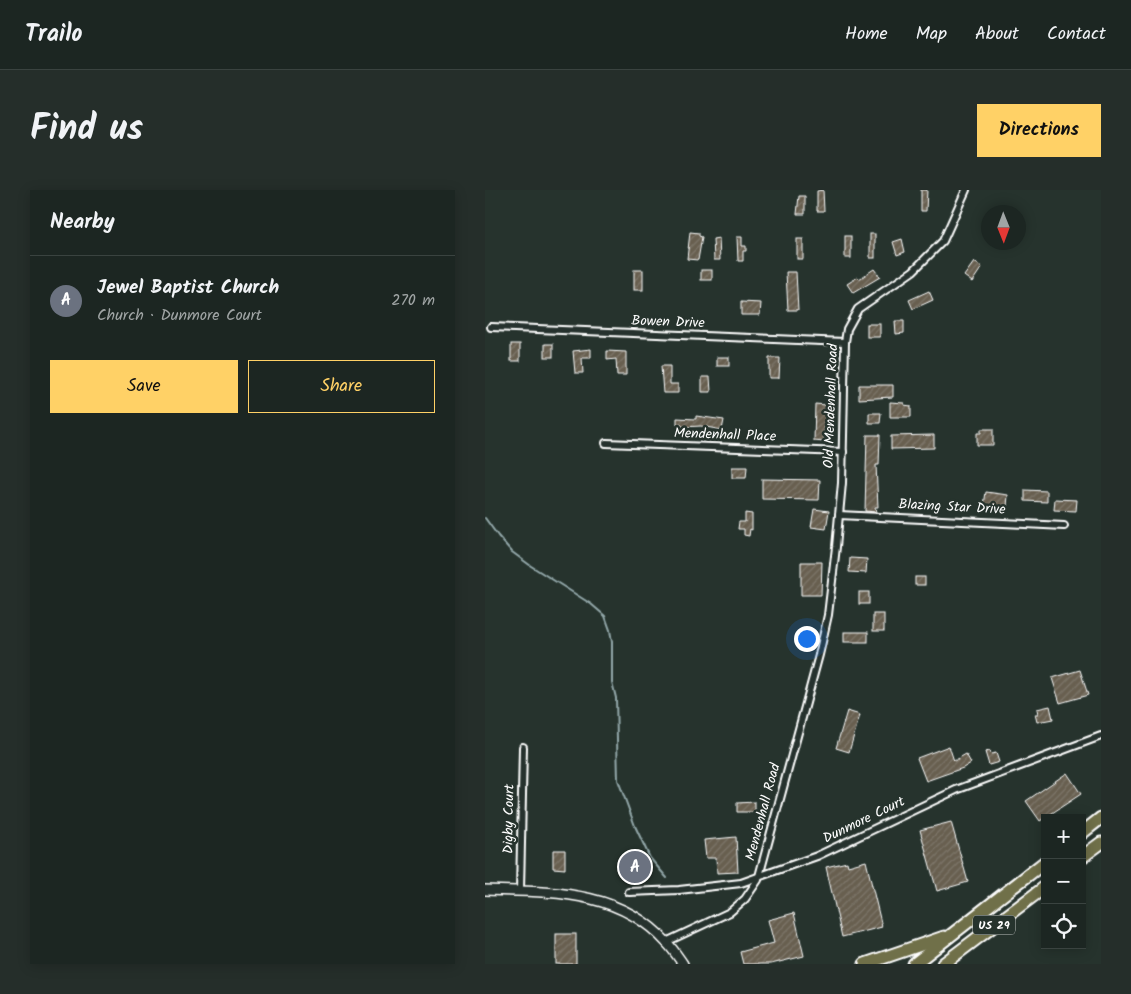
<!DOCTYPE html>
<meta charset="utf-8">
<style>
body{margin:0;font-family:Kalam,sans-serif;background:#252e2a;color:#f1f3f6}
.controls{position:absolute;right:15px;bottom:15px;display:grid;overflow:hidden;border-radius:0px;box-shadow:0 2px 12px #0003}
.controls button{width:45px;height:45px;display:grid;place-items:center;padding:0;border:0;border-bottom:1px solid #3a4340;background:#1c2622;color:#f1f3f6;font:25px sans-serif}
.compass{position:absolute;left:496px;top:15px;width:45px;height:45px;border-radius:50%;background:#1c2622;box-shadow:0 2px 12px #0003;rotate:179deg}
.you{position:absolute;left:321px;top:448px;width:18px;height:18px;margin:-12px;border:4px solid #fff;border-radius:50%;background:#1a73e8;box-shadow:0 0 0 8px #1a73e833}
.badge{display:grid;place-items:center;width:32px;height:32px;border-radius:50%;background:#ffd166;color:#fff;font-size:16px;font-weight:700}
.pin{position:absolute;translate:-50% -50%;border:2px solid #fff;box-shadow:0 1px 5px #0006}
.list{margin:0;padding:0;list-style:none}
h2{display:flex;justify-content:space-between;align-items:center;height:65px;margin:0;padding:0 20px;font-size:21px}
h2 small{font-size:16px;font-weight:400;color:#a0a5a5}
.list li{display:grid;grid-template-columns:32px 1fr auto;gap:15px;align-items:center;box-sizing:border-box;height:90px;padding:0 20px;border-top:1px solid #3a4340}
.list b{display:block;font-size:19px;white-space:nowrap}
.list p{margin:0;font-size:16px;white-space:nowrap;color:#a0a5a5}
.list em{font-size:16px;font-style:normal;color:#a0a5a5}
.actions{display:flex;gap:10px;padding:15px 20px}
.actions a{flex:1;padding:11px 0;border:1px solid #ffd166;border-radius:0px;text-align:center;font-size:18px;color:#ffd166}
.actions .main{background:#ffd166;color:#111}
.icon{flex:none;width:28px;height:28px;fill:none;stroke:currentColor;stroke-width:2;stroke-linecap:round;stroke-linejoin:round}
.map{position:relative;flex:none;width:616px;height:774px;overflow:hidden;border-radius:0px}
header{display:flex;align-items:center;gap:30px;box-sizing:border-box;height:70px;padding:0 25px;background:#1c2622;border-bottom:1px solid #3a4340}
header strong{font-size:24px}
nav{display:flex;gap:28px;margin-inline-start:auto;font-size:18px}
.intro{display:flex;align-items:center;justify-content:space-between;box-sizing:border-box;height:120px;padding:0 30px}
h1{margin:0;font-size:35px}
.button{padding:12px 22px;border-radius:0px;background:#ffd166;color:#111;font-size:18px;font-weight:700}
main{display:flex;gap:30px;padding:0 30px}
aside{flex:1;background:#1c2622;border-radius:0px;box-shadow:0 2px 12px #0003}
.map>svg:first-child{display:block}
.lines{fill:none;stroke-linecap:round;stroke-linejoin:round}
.stream{stroke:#93a8aa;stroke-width:2}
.building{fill:url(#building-hatch);stroke:#fff}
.minor-casing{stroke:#fff;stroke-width:10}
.secondary-casing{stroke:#fff;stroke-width:12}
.motorway-casing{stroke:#fff;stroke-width:15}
.minor{stroke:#26332d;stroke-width:6}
.secondary{stroke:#26332d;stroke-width:9}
.motorway{stroke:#70704a;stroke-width:11}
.labels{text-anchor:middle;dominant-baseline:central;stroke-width:5;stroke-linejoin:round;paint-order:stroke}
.shield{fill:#26332d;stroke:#bec2c0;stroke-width:1}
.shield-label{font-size:12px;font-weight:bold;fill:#fff}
.street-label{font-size:14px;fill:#fff;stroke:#26332d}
</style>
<header>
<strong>Trailo</strong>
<nav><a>Home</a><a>Map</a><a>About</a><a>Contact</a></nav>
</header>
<div class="intro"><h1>Find us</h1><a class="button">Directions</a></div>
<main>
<aside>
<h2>Nearby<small></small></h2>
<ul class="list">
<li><span class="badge" style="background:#6b7280">A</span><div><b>Jewel Baptist Church</b><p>Church · Dunmore Court</p></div><em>270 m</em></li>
</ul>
<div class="actions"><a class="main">Save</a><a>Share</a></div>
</aside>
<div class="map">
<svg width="616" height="774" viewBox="0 0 616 774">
<defs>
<pattern id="building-hatch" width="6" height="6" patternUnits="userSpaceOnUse" patternTransform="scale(1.25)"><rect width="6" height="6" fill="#675f50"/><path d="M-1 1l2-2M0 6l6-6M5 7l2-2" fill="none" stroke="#7e776a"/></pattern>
</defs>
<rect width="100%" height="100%" fill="#26332d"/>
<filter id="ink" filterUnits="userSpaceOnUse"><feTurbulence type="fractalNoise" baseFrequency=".02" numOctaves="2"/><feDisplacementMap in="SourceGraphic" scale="10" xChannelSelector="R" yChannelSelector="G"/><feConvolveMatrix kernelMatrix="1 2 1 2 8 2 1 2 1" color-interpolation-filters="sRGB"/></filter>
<g filter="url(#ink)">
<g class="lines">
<!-- stream -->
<polyline class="stream" points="0,328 13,346 27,362 46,376 106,414 120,426 125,440 127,452 127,492 131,508 133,590 150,636 165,668 182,688"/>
</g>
<!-- building -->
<g class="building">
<polygon points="338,0 339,21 332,21 332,1"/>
<polygon points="436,0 442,0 441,21 436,21"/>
<polygon points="314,6 320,6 320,24 312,24"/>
<polygon points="205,42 214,43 214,46 217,47 213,70 202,69"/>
<rect x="385" y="44" width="5" height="24"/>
<rect x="360" y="46" width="6" height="22"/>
<polygon points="252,47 257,47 257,56 261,56 261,61 258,61 258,71 253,71"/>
<polygon points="234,48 235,70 229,70 228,49"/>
<rect x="312" y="49" width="6" height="20"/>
<polygon points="417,49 420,62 412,65 408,52"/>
<polygon points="489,72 497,77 487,92 479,86"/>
<polygon points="389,79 395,87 368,103 362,94 373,87 374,89"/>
<rect x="149" y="80" width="9" height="20"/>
<rect x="216" y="80" width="11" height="10"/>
<polygon points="301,82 311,82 313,120 303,120"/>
<polygon points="444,101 448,110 428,119 424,110"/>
<polygon points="256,112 276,113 275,125 256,125"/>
<polygon points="410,131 419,131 419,143 411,144"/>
<rect x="382" y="134" width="13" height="13"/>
<rect x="26" y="154" width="9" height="17"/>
<rect x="60" y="154" width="8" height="13"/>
<polygon points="106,159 106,168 97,168 98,183 90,183 88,161"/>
<polygon points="122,161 141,162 141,185 132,185 131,169 122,170"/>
<rect x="232" y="167" width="12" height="9"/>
<polygon points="284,168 295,168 294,188 284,188"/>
<polygon points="176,176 185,176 185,194 193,194 193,203 178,203"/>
<polygon points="217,187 225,187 226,202 217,202"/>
<polygon points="374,195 408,195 408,207 374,209"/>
<polygon points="405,212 419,213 419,215 426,216 426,227 405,227"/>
<polygon points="330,214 341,215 339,252 329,251"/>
<polygon points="384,223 396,223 395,233 384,233"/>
<polygon points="211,226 239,230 237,240 216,236 197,237 197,235 192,235 192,228 211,229"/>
<polygon points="496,239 508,239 508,255 492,255 492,243 496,243"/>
<polygon points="382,245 395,245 394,275 391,275 393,317 390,317 391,322 380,321"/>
<polygon points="449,245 449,258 406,259 406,246"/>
<polygon points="247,277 262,277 261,288 247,288"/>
<polygon points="277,289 335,290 334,310 277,309"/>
<polygon points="540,300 562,301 562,312 540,311"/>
<polygon points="501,302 523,305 522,317 499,315"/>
<polygon points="570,309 592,310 591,321 569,320"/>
<polygon points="329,319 344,321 341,339 326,337"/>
<polygon points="260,323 267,324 267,340 265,339 264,346 259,345 259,339 253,339 254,332 260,332"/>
<polygon points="365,368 382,369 381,383 364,382"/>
<polygon points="316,372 337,372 336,405 316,405"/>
<rect x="430" y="387" width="10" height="8"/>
<rect x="374" y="402" width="10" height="12"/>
<rect x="388" y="424" width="11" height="17"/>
<rect x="359" y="442" width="24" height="10"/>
<polygon points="595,480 603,505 575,513 567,488"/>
<polygon points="565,516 568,529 552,532 550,524 553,524 552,519"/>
<polygon points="362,521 375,525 364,562 351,558"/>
<polygon points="464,556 469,571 481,564 486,573 478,578 441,591 432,568"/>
<polygon points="505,561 506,564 511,563 514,572 504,575 500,562"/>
<polygon points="582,583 596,604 555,631 541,611"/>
<polygon points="270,612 270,622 252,622 252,613"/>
<polygon points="466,632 483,692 452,701 435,640"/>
<polygon points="251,647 253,682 232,683 231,668 221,668 219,650"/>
<polygon points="68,660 80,660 80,679 68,678"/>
<rect x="143" y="668" width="13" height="19"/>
<polygon points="381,671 397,737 357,747 341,677 362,672 363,676"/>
<polygon points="309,723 319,766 286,774 258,774 255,762 289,753 283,730"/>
<rect x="71" y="744" width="20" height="30"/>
</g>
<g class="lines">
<defs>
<g id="minor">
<polyline points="6,137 360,152"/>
<polyline points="121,253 358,262"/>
<polyline points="354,325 579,336"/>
<polyline points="35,701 38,557"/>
<polyline points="144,702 194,700 256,693 332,666 471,600 616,546"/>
<polyline points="181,752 245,722 260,709 273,690 334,465 343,425 351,357 357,293 360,152 362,139 373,119 428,81 458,51 481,0"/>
</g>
<path id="secondary" d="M0,700C65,702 134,699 182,753C188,759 193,767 198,774"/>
<g id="motorway">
<polyline points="597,643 616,628"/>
<polyline points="597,667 616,653"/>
<polyline points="380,774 459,747"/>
<polyline points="429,774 560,672"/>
<polyline points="458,774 560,697"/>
</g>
</defs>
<!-- minor casing -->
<use href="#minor" class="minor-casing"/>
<!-- secondary casing -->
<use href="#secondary" class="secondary-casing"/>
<!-- motorway casing -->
<use href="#motorway" class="motorway-casing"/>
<!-- minor -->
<use href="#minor" class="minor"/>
<!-- secondary -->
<use href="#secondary" class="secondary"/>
<!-- motorway -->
<use href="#motorway" class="motorway"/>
</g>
</g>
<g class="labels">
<!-- shield labels -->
<rect class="shield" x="488" y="725.5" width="42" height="19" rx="4"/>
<g class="shield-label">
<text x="509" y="735">US 29</text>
</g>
<!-- street labels -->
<g class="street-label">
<text transform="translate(183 132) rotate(2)">Bowen Drive</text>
<text transform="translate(346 216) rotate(-88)">Old Mendenhall Road</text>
<text transform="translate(240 245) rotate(2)">Mendenhall Place</text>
<text transform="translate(467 317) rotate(3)">Blazing Star Drive</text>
<text transform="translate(278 622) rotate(-75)">Mendenhall Road</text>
<text transform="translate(24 629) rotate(-89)">Digby Court</text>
<text transform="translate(379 630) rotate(-26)">Dunmore Court</text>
</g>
</g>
</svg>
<div class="controls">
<button>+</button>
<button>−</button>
<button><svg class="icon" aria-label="locate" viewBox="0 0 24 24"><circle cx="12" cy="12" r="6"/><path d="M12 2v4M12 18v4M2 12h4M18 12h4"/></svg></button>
</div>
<svg class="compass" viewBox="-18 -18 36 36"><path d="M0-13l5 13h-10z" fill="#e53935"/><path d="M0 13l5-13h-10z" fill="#a0a5a5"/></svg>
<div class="you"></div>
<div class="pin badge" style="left:150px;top:677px;background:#6b7280">A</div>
</div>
</main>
